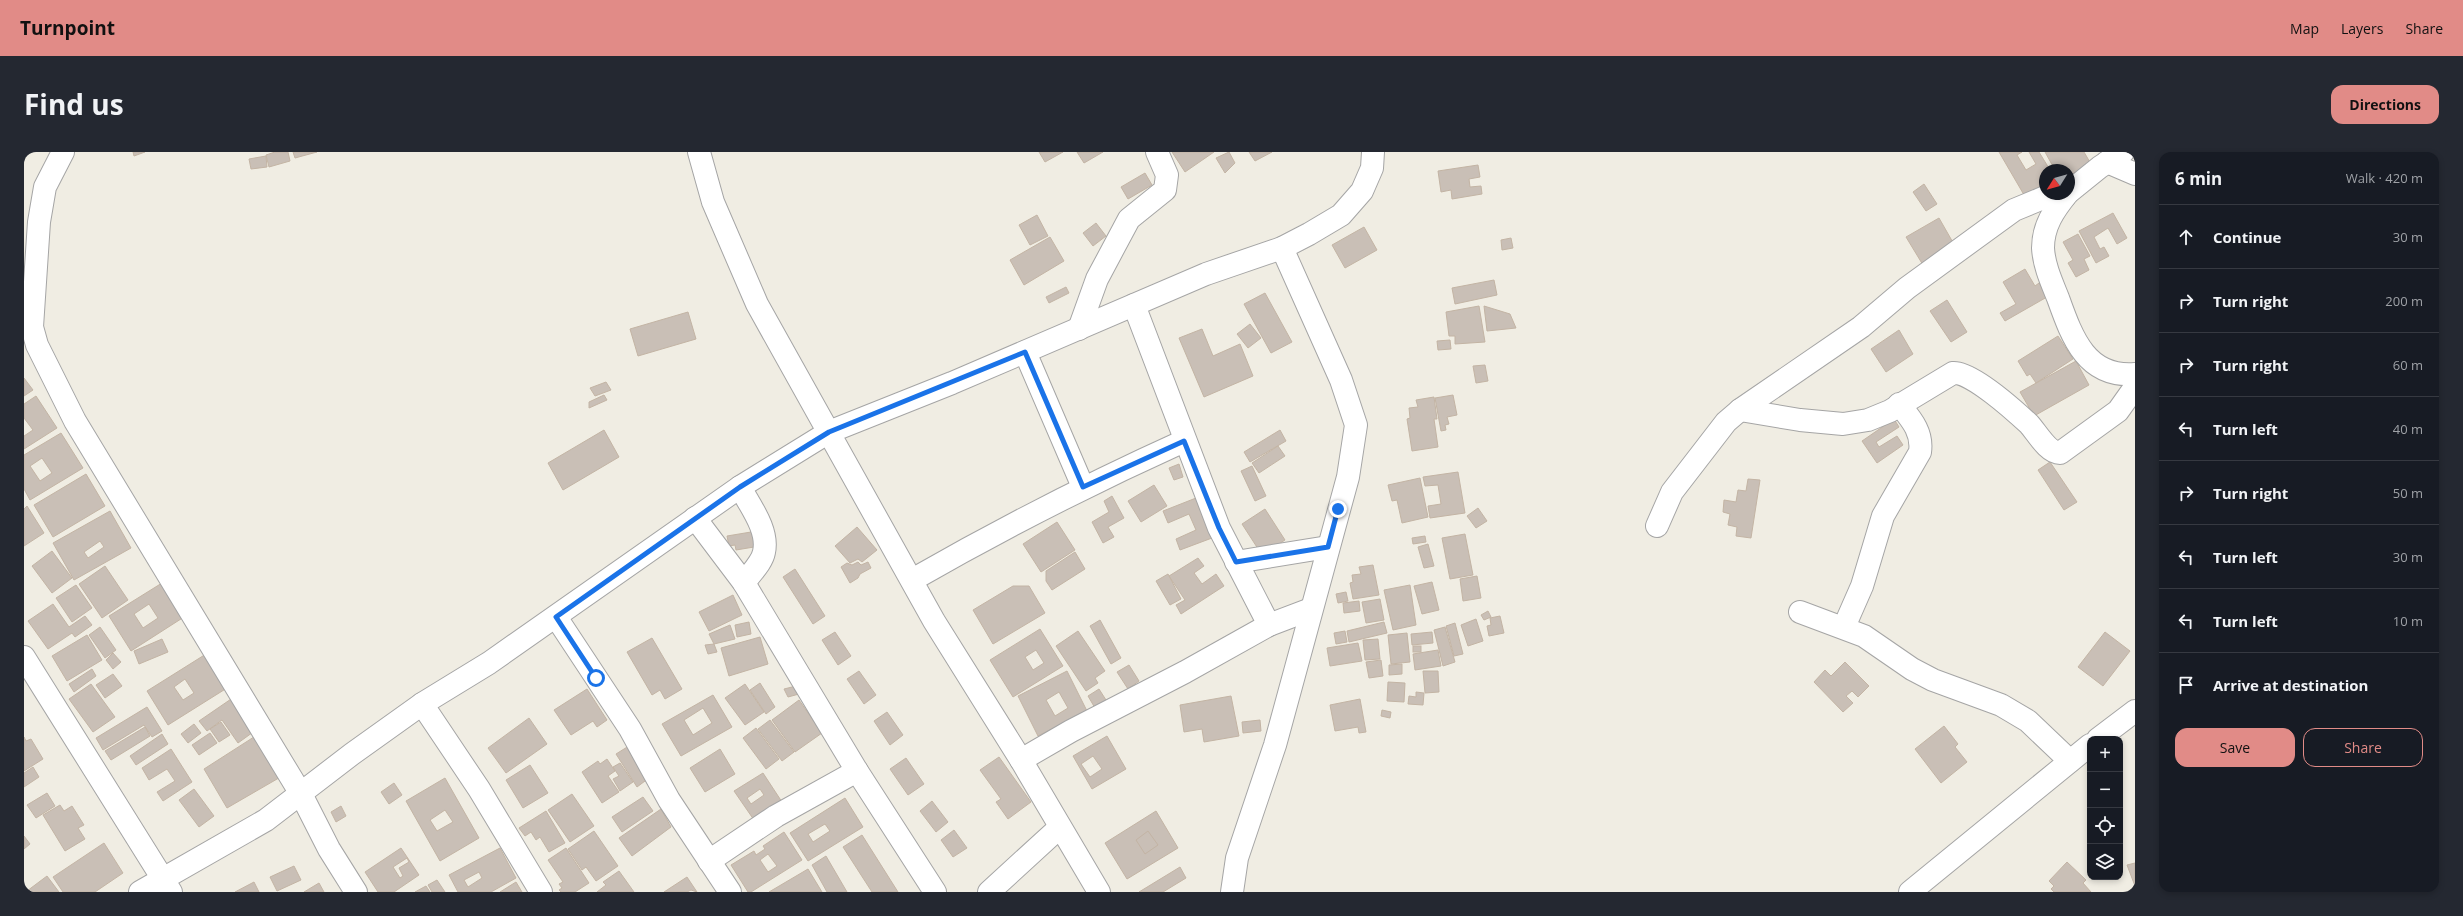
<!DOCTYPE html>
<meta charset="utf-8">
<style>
body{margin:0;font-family:"Open Sans",sans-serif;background:#242831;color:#f1f3f6}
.controls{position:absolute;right:12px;bottom:12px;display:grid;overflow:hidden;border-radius:8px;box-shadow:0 2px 6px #0003}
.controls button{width:36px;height:36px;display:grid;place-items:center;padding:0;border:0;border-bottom:1px solid #363941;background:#171b24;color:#f1f3f6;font:20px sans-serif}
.compass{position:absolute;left:2015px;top:12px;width:36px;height:36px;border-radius:50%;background:#171b24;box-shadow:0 2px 6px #0003;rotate:233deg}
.stop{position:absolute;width:12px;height:12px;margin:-9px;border:3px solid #1a73e8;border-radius:50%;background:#fff}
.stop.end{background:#1a73e8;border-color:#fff;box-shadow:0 1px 4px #0008}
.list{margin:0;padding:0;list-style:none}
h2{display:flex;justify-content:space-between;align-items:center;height:52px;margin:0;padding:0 16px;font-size:17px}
h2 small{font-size:13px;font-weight:400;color:#9ea1a6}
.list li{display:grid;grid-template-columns:26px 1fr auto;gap:12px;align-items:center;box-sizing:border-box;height:64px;padding:0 16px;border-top:1px solid #363941}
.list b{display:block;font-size:15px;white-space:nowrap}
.list em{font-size:13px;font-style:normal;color:#9ea1a6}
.actions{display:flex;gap:8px;padding:12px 16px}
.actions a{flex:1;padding:9px 0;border:1px solid #e18b87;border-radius:12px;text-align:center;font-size:14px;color:#e18b87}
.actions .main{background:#e18b87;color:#111}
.icon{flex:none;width:22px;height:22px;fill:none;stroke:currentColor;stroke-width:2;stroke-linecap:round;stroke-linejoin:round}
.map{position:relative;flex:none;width:2111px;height:740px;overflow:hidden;border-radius:12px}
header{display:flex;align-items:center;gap:24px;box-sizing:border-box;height:56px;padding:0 20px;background:#e18b87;color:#111}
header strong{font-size:19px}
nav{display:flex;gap:22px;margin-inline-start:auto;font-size:14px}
.intro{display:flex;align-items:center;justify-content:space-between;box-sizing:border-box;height:96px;padding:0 24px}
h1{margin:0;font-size:28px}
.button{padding:10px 18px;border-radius:12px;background:#e18b87;color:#111;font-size:14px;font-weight:700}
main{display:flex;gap:24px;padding:0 24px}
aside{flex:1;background:#171b24;border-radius:12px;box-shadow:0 2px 6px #0003}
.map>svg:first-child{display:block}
.building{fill:#c9bfb6;stroke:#c3b4a4;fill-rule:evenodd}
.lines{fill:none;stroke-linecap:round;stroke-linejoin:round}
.minor-casing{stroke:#a5a5a5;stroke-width:24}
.minor{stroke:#fff;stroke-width:22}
.route{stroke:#1a73e8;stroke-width:5}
</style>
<header>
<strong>Turnpoint</strong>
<nav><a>Map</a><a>Layers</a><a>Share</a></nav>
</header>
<div class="intro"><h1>Find us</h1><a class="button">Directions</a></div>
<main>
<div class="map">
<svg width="2111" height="740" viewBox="0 0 2111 740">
<rect width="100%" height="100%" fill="#f0ede3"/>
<!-- building -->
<g class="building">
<polygon points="109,0 121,0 110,4"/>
<polygon points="251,0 264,0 266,9 245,15 242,3"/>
<polygon points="269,0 293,0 271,6"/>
<polygon points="1015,0 1039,0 1021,10"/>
<polygon points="1053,0 1079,0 1060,11"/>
<polygon points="1148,0 1190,0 1161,20"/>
<polygon points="1205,0 1211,11 1201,21 1192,6"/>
<polygon points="1225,0 1248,0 1231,9"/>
<polygon points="1975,0 1998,0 1993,3 2002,18 2012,12 2005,0 2015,0 2026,18 2021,18 2021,38 2003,48"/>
<polygon points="2021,0 2060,0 2067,12 2045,24 2045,18 2031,18"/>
<polygon points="242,4 243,15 227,17 225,7"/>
<polygon points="1454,13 1456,25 1445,27 1446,35 1457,34 1458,42 1428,47 1427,38 1417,40 1414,19"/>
<polygon points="1121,21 1128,33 1104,47 1097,35"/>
<polygon points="1900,32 1913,52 1902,59 1889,40"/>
<polygon points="2089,61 2103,86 2093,92 2084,76 2070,85 2076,97 2080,95 2085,104 2072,111 2055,79"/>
<polygon points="1013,63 1024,84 1006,93 995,73"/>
<polygon points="1915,66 1931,94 1899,113 1882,85"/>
<polygon points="1072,71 1082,84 1069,94 1059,81"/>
<polygon points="1340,75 1353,98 1321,116 1308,93"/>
<polygon points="2054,82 2066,104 2060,107 2065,118 2052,125 2044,111 2049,108 2039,90"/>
<polygon points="1026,85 1040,109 1000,133 986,108"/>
<polygon points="1487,86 1489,96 1478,98 1477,88"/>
<polygon points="2001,117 2011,134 2015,131 2023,145 1981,169 1976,161 1992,152 1979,130"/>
<polygon points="1470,128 1473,143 1431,152 1428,136"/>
<polygon points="1042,135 1045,141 1025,151 1022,145"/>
<polygon points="1241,141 1268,190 1247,201 1220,152"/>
<polygon points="1923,148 1943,180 1927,190 1906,159"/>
<polygon points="1455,154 1461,190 1431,192 1431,184 1425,184 1422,160"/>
<polygon points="1460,154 1486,162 1492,176 1463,179"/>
<polygon points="664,160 672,187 614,204 606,177"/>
<polygon points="1226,172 1237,186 1224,196 1213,182"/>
<polygon points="1178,177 1189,204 1216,192 1229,224 1180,245 1155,186"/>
<polygon points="1875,178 1889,202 1862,220 1847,197"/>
<polygon points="2034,184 2049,207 2012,231 2006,222 2003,224 1994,209"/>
<polygon points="1426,188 1427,197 1414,198 1413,189"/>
<polygon points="2052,209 2065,233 2010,264 1996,240"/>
<polygon points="1461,213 1464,229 1452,231 1449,214"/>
<polygon points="0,226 9,238 0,244"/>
<polygon points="582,230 587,238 571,244 566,236"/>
<polygon points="580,243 583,248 565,256 565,250"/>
<polygon points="1429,243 1433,263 1423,265 1425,272 1421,273 1422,278 1417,279 1411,246"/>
<polygon points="12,244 33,276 0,297 0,284 9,278 0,266 0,252"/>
<polygon points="1410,245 1413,267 1410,267 1414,295 1388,299 1383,267 1386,266 1385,256 1394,255 1392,248"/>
<polygon points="1870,267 1875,275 1852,290 1855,295 1873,284 1879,293 1853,311 1838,289"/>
<polygon points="580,278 595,305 539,338 524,311"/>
<polygon points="1256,278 1262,289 1226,310 1220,300"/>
<path d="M37,281L59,316L6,348L0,337V303ZM18,306L28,321L16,329L6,314Z"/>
<polygon points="1254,294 1261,304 1235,321 1228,311"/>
<polygon points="2026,310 2053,350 2040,358 2014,318"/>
<polygon points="1155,312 1159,325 1150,328 1145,316"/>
<polygon points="1228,314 1242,344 1231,349 1217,319"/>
<polygon points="1434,320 1441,361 1406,366 1404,354 1417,352 1414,333 1401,334 1399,325"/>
<polygon points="62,322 81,354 29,385 10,353"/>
<polygon points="1396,326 1404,365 1378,371 1373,348 1368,349 1364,333"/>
<polygon points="1724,327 1736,328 1727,386 1712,384 1713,375 1704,373 1706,362 1699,360 1700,348 1712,350 1714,338 1722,339"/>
<polygon points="1130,333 1143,354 1117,370 1104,349"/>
<polygon points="1088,344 1100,366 1084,375 1090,385 1079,391 1068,370 1085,360 1080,349"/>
<polygon points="1172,346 1188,386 1156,398 1152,387 1172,378 1165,362 1144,371 1139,359"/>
<polygon points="3,354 20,381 0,394 0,357"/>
<polygon points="1454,356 1463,369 1452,376 1443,364"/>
<polygon points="1241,357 1261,388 1238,403 1218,372"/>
<path d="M86,359L107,396L50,428L29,391ZM76,389L80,395L64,406L60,400Z"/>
<polygon points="1033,370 1051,398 1017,420 999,392"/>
<polygon points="833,375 853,398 838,410 834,407 826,411 811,394"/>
<polygon points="733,379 736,394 712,398 711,393 705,394 703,384"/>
<polygon points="1441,382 1449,423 1426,427 1418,386"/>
<polygon points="1401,384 1402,390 1389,392 1388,386"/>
<polygon points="1404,392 1410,414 1400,416 1394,395"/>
<polygon points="28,399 48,426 28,441 8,414"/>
<polygon points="1051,400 1061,417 1028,438 1022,429 1022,419"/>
<polygon points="1174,406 1180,414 1170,421 1178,432 1192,422 1200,434 1157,462 1152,453 1161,448 1145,424"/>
<polygon points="834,410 837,413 844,410 847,416 836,422 834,426 826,431 817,415 823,411 828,413"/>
<polygon points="1349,413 1355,443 1329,447 1326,431 1329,430 1328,423 1337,422 1335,415"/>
<polygon points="81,414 104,448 78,466 55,432"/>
<polygon points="771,417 801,464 789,472 759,425"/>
<polygon points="1144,422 1157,447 1146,453 1132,429"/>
<polygon points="1453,424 1457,446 1439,449 1436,427"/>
<polygon points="1408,430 1415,458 1398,462 1390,434"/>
<path d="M138,431L160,465L107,499L85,464ZM125,452L134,466L119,476L110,462Z"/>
<polygon points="52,433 68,456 48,470 32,446"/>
<polygon points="1386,433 1392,473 1369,478 1360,438"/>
<polygon points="989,434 1005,434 1021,461 969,492 949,458"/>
<polygon points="1322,440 1324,449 1314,451 1312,442"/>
<polygon points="709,443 718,463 685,479 675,460"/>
<polygon points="1356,447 1360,468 1342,471 1338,450"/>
<polygon points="1335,449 1336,459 1320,461 1319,451"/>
<polygon points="29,452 45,475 61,464 68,473 51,485 48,481 24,497 4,469"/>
<polygon points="1464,459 1467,465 1460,468 1457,463"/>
<polygon points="1476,464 1480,481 1465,484 1463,474 1467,473 1466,466"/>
<polygon points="1452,467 1459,489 1444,494 1437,473"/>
<polygon points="1076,468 1097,506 1087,512 1066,474"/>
<polygon points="725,470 727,482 713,485 711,473"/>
<polygon points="1360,470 1363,481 1325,490 1323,479"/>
<polygon points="1431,471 1439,502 1430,504 1422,474"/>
<polygon points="706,473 711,487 690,492 685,482"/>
<polygon points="76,475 92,498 81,506 65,483"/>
<polygon points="1421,475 1431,510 1419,514 1410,478"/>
<path d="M1016,477L1039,514L989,545L966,508ZM1012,498L1020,511L1009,518L1001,505Z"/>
<polygon points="1054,479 1081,519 1071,526 1074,531 1062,539 1032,494"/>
<polygon points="1321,479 1323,490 1312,492 1310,481"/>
<polygon points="811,480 827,504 814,513 798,488"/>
<polygon points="1408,480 1409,491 1388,493 1387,482"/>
<polygon points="2081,480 2106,499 2079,534 2054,515"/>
<polygon points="1383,481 1386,510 1367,512 1364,483"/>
<polygon points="63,483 78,508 43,529 28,504"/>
<polygon points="736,485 744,512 705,524 697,496"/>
<polygon points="628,486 658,537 641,547 636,538 628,543 603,500"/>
<polygon points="138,487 144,500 115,512 110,499"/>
<polygon points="1354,487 1356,507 1341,508 1339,488"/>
<polygon points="1334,491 1338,509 1306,514 1303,496"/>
<polygon points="690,492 693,500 684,502 681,493"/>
<rect x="1389" y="494" width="8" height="6"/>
<polygon points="1414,498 1417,514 1391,518 1389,502"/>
<polygon points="89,501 97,510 89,517 82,508"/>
<path d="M182,502L203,536L144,573L123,539ZM161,527L170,541L159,548L150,535Z"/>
<polygon points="1357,508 1359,524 1345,526 1342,510"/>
<polygon points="1821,510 1845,534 1834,545 1828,539 1822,544 1829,551 1819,560 1790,530 1801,518 1807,524"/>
<polygon points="1378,512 1378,522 1365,523 1365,513"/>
<polygon points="1105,513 1115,529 1104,537 1093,520"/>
<polygon points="68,517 72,524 50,540 45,532"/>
<polygon points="835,519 852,543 840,552 823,527"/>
<path d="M1043,519L1063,559L1014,584L994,544ZM1035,540L1044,556L1031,564L1022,548Z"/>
<polygon points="1399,519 1414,519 1415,540 1401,541"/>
<polygon points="89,522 98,534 81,546 72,533"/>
<polygon points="1364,530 1381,531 1380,550 1363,549"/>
<polygon points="736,531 751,555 742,562 726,538"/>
<polygon points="67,532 91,565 69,580 45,547"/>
<polygon points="721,532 740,560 721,573 701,546"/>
<polygon points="772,534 775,542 764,545 760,537"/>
<polygon points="563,537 583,568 573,575 569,569 547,583 530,558"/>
<polygon points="1075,537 1082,548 1071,556 1064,544"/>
<polygon points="1392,540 1400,541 1399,553 1384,552 1385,544 1392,545"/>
<path d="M689,543L708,575L657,604L638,572ZM679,556L688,571L669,583L660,568Z"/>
<polygon points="1207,544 1215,584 1180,590 1178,577 1160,580 1156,553"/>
<polygon points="210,545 232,578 214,591 198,568 183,579 175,569"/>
<polygon points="1336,547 1342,580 1335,581 1334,575 1311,579 1306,553"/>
<polygon points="775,548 798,581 771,600 748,568"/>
<polygon points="123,555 138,579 128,585 120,573 79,598 72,586"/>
<polygon points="1358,558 1367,560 1366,566 1357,564"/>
<polygon points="863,560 879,583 866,593 850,569"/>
<polygon points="505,566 523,592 482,621 464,596"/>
<polygon points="746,568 770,600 758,609 734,577"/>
<polygon points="1236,568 1237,579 1219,581 1218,570"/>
<polygon points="197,570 206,583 195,590 186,577"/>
<polygon points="170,572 177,581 164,591 157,582"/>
<polygon points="1920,574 1934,592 1931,595 1943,610 1917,631 1891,597"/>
<polygon points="121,575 126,584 87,608 81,599"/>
<polygon points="732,576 755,607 742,617 719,586"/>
<polygon points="186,581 193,591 175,603 168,593"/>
<polygon points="138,582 144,592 112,613 106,604"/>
<polygon points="233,583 260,623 203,656 180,617"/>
<path d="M1083,584L1102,617L1068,637L1049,604ZM1069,604L1078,617L1066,625L1057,612Z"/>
<polygon points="0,585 2,589 7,587 19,607 0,619"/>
<polygon points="608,592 629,623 613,635 592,602"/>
<polygon points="147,597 168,630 139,649 133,640 151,629 143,617 125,628 118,616"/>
<polygon points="696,597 711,622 681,640 666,616"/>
<polygon points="975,605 1007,650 984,667 972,650 977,647 956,618"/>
<polygon points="882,606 900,632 884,643 866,617"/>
<polygon points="583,607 591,619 584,624 595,640 578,651 558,620 574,609 576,612"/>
<polygon points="596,611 609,630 596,639 589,627 595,624 589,615"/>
<polygon points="506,613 524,641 499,656 482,628"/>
<polygon points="9,615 15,625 0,635 0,621"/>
<path d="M739,621L758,650L730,668L710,639ZM736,637L740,643L727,652L723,646Z"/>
<path d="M421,626L455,686L416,709L382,649ZM421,658L429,670L413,679L406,668Z"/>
<polygon points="370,631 378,643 365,652 357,640"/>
<polygon points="170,637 190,664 175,675 155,648"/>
<polygon points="23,641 31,654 12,666 3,653"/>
<polygon points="548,642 570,674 546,690 524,658"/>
<polygon points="619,645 629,659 598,680 588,665"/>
<path d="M821,646L839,675L784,709L766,681ZM801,672L806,679L789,690L784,682Z"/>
<polygon points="908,649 924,670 912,680 896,659"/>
<polygon points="36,653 40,659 48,654 60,673 54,676 61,687 41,699 19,663"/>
<polygon points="317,654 322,664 312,670 307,660"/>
<polygon points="637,657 647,675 608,704 595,686"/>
<polygon points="522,659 541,691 525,700 516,685 512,688 507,680 501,684 495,676"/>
<polygon points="1132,659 1154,696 1103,727 1081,691"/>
<polygon points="930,678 943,696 929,705 917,688"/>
<polygon points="570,679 594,714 572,729 562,715 558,718 544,697"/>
<polygon points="1124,679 1134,693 1121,702 1112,688"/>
<path d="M760,680L778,708L727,740H724L707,713L730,699L732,703L741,697L739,694ZM744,702L753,714L744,720L736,708Z"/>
<polygon points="838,683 874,740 848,740 819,695"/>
<polygon points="0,684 6,692 0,697"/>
<polygon points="80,691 99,721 71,740 39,740 29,725"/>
<path d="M377,696L395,723L370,740H354L341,720ZM383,706L385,710L375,716L379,724L376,726L369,715Z"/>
<path d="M476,696L492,726L467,740H434L425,723ZM455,720L458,726L444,735L440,728Z"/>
<polygon points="542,696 565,731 551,740 537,740 535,738 538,736 535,732 539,730 524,708"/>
<polygon points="802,704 823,740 803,740 788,713"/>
<polygon points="2043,710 2062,728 2059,731 2067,740 2030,740 2027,737 2030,734 2025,729"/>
<polygon points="2111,711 2111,734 2103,713"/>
<polygon points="270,714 277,728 253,739 246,725"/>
<polygon points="1156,715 1162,726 1139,740 1115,740"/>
<polygon points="784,717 798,740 745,740"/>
<polygon points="595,719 610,740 573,740 582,733 579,730"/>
<polygon points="23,724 35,740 4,740 3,739"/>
<polygon points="663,725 673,740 667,738 663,740 640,740"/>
<polygon points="413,728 421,740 408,740 404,733"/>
<polygon points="230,730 235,740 211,740"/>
<polygon points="492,730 498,740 476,740"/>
<polygon points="295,731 300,740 280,740"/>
<polygon points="402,734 406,740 391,740"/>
</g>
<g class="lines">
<defs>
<g id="minor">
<polyline points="39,0 21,35 15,70 8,175 13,193 51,269 277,642 305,697 332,740"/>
<polyline points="675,0 689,50 733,152 910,469 997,608 1075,740"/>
<polyline points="2083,10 2111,22"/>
<polyline points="2045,40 2076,15 2099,0"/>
<path d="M2043,42C2030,58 2019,74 2019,96C2020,114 2028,131 2034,146C2048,185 2062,226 2111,222"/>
<polyline points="1110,153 1195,376 1245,473"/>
<polyline points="1055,177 1073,127 1105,67 1141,38 1143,23 1133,0"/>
<polyline points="1001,200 1059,335"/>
<path d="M1716,258L1776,268L1819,272L1844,268L1866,259L1929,221C1947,219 1991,259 2005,272C2013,281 2024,301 2036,301L2094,259L2111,235"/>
<path d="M716,335C726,354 745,378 740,400C738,411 726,422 720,431"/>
<polyline points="671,366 720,431 833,619 911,740"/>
<polyline points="1633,374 1648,340 1702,270 1716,258 1837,175 1883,136 1990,58 2019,46 2041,44"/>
<polyline points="1212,410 1304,395"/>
<path d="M888,428C977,377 1067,331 1160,289"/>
<polyline points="1776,460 1840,484 1888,517 1909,528 1977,553 2004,569 2046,609"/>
<polyline points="532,465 606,577 645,648 706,740"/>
<path d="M1820,475L1838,434L1859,364L1896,300C1899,280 1887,267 1875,252"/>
<polyline points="0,505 147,740"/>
<polyline points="398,552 455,637 517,740"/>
<polyline points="2074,587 2111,559"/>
<polyline points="997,608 1047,579 1161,520 1245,473 1287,457"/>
<polyline points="685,709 752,664 833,619"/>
<polyline points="116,740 242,668 328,602 398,552 465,511 716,335 805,280 928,231 1182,122 1258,96 1285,82 1317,63 1338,39 1348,16 1349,0"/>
<polyline points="965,740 1035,676"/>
<polyline points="1208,740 1213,706 1251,593 1324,325 1332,273 1317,228 1258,96"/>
<polyline points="1886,740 2066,593"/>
</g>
</defs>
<!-- minor casing -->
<use href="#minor" class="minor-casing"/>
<!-- minor -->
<use href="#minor" class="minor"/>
</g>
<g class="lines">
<!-- route -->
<polyline class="route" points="572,526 532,465 716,335 805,280 1001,200 1059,335 1160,289 1195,376 1212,410 1304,395 1314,357"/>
</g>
</svg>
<div class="controls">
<button>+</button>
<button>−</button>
<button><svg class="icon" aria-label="locate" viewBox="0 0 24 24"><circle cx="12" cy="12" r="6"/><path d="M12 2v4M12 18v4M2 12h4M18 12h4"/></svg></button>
<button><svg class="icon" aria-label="layers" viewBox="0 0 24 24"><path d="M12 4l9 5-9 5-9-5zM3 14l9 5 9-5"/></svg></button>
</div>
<svg class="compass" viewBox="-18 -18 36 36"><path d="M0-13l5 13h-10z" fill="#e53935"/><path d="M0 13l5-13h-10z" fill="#9ea1a6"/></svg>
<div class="stop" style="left:572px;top:526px"></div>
<div class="stop end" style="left:1314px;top:357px"></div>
</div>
<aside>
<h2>6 min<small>Walk · 420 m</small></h2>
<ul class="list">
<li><svg class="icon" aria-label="ahead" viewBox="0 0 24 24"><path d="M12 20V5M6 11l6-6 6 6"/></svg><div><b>Continue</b></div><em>30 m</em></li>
<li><svg class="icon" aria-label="right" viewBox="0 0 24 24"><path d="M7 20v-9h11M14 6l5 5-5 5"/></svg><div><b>Turn right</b></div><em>200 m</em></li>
<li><svg class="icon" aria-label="right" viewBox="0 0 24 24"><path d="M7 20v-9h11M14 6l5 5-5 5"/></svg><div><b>Turn right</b></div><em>60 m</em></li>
<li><svg class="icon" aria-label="left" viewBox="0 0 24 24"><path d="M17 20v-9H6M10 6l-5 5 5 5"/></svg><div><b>Turn left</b></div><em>40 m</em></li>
<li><svg class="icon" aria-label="right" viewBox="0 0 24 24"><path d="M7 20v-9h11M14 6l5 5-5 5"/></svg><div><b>Turn right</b></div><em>50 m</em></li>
<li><svg class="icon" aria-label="left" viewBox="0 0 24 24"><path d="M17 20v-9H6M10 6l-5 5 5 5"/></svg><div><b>Turn left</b></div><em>30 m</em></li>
<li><svg class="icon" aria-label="left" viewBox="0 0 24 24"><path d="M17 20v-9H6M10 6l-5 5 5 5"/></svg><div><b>Turn left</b></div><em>10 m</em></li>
<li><svg class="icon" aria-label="arrive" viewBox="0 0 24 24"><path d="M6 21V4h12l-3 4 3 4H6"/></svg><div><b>Arrive at destination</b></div></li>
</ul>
<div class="actions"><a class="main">Save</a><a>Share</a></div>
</aside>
</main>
